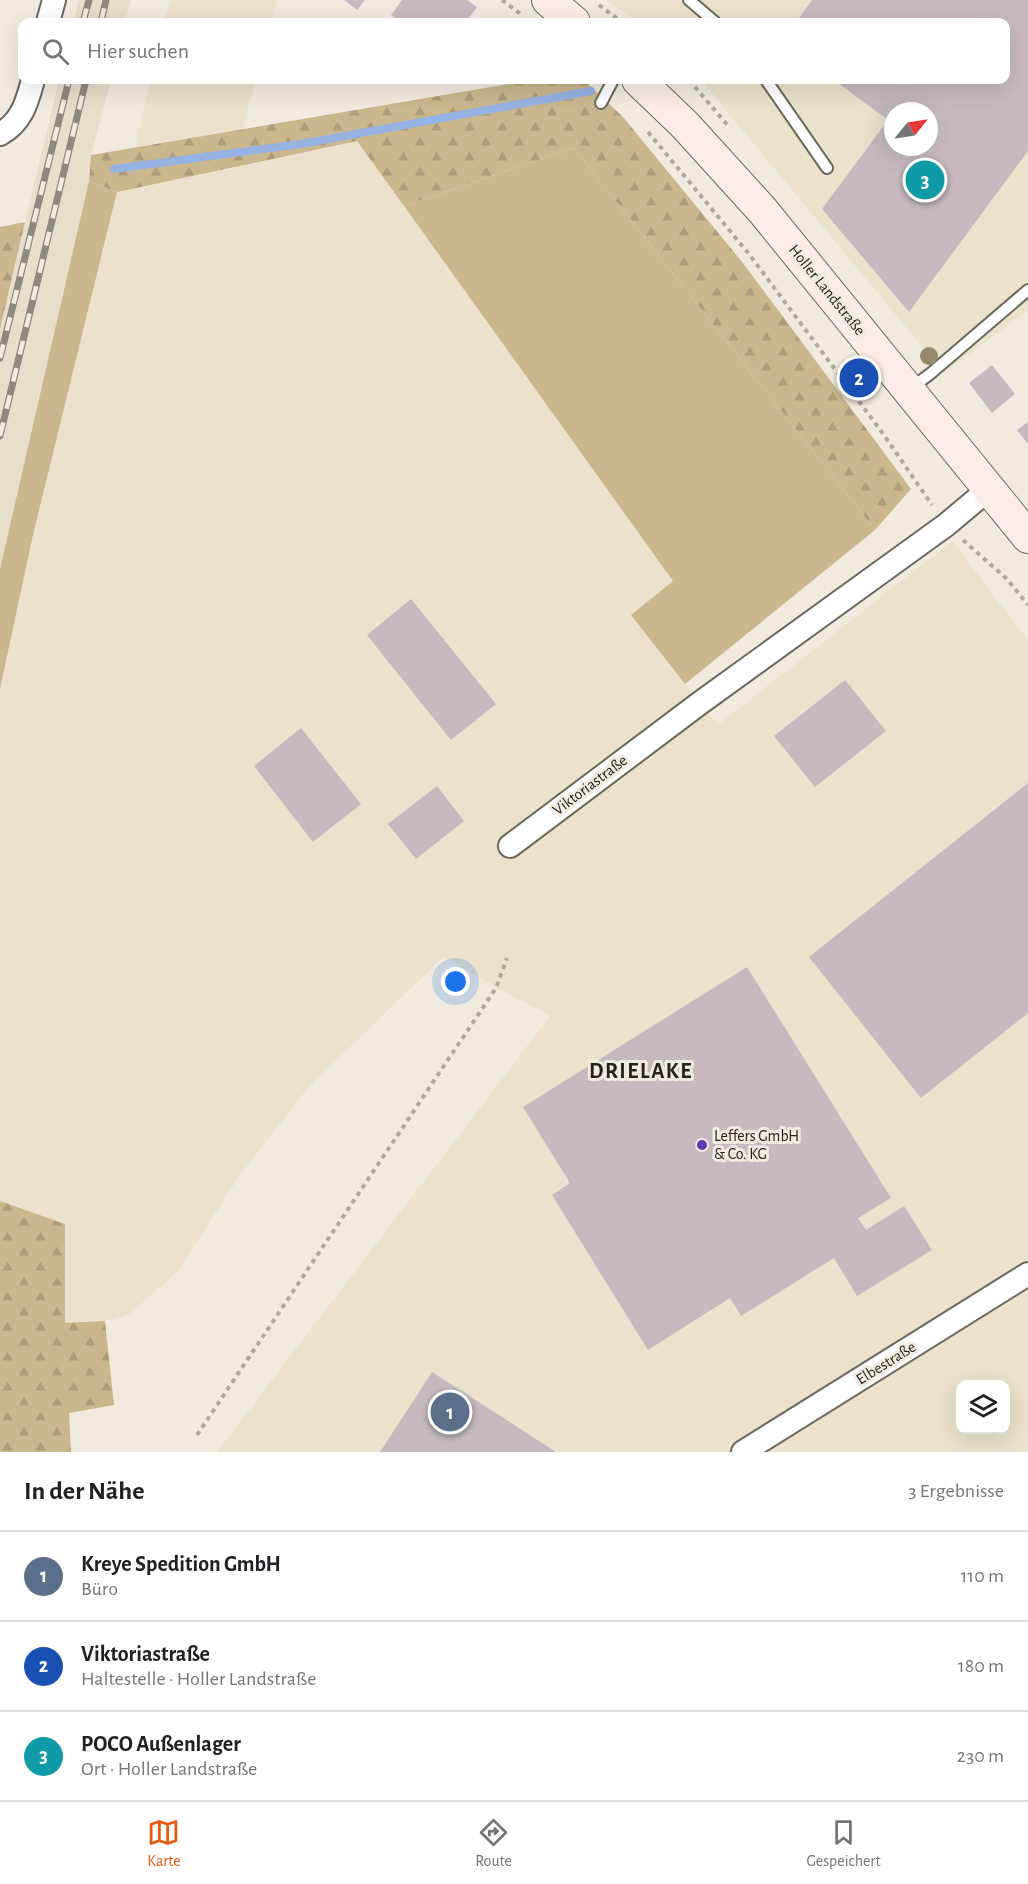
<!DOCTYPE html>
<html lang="de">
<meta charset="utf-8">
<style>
body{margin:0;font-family:"Alegreya Sans",sans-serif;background:#f2f2f2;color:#202124}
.controls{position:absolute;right:18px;bottom:18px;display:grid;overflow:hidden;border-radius:12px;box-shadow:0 6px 24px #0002}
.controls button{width:54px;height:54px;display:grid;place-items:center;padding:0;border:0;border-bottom:2px solid #e0e0e0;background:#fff;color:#202124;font:30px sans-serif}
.compass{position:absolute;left:884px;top:102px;width:54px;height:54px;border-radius:50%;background:#fff;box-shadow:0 6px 24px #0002;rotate:60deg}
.you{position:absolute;left:456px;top:982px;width:21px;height:21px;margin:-15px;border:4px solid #fff;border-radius:50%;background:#1a73e8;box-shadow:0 0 0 9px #1a73e833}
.badge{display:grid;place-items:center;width:39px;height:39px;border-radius:50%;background:#ea580c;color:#fff;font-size:20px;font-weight:700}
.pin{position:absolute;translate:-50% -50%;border:3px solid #fff;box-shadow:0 2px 6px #0006}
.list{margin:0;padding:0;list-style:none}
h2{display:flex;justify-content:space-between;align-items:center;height:78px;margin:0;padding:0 24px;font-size:26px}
h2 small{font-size:20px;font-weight:400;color:#757577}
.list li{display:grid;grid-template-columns:39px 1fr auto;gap:18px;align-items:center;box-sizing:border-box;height:90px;padding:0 24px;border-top:2px solid #e0e0e0}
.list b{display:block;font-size:22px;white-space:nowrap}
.list p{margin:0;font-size:20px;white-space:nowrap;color:#757577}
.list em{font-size:20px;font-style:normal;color:#757577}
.icon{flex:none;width:33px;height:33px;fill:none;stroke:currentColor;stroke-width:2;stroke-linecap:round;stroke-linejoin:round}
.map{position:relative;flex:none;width:1028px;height:1452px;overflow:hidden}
.search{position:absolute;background:#fff;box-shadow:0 6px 24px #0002;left:18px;right:18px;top:18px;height:66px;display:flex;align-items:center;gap:15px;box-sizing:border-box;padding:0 21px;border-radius:12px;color:#757577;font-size:22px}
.sheet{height:348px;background:#fff}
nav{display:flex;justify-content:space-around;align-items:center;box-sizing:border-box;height:84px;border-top:2px solid #e0e0e0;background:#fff;font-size:16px;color:#757577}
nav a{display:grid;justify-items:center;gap:3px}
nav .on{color:#ea580c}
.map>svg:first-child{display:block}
.industrial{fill:#ebe1cc;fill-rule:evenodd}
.built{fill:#e7decb}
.green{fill:#cab78e}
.forest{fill:url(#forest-firs)}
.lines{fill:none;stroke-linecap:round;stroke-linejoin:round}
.stream{stroke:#95b2e3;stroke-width:8}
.building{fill:#c7b9bf;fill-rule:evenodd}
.service-casing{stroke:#6d685d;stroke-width:14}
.minor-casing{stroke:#6d685d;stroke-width:26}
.secondary-casing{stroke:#6d685d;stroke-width:34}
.path{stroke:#afaaa0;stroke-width:4;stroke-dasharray:4.5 4.5;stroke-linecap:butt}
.service{stroke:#fff;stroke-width:10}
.minor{stroke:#fff;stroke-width:22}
.secondary{stroke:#fbece8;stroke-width:32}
.rail-casing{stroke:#8e8981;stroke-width:7}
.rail{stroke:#f1ebdf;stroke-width:4.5;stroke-dasharray:14;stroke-linecap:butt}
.tree{fill:#978a6d}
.poi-dot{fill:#5d3ab3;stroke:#f1ebdf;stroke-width:2}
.labels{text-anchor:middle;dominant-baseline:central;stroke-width:6;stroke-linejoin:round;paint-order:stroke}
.street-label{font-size:16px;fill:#26231f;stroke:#f1ebdf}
.poi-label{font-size:16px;fill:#26231f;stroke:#f1ebdf;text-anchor:start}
.district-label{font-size:22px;font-weight:bold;letter-spacing:1.5px;fill:#26231f;stroke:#f1ebdf}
</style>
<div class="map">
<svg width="1028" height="1452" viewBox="0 0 1028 1452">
<defs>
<pattern id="forest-firs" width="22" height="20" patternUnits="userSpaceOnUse" patternTransform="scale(1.5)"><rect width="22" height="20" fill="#cab78e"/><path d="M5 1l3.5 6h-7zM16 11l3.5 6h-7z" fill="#ad9d7a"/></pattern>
</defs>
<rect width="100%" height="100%" fill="#f1ebdf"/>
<!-- industrial -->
<g class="industrial">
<polygon points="170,0 277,0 271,22 165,22"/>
<path d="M607,0H1028V310L944,373L701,80H1006V22H638ZM893,111H929V147H893Z"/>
<polygon points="151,80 256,80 242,130 135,147"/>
<path d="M357,141L673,581L631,615L718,725L952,541L1028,640V1452H217L551,1015L496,988L444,956L308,1088L240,1175L178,1271L130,1314L105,1321L65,1324L64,1225L0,1201V689L33,535L117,192ZM960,1384H1006V1430H960Z"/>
</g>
<!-- built -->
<g class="built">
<polygon points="79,0 131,0 125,22 73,22"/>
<polygon points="59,80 111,80 91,155 89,181 0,569 0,329"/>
</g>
<!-- green -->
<g class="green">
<polygon points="574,148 875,530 685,684 631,615 673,581 404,206"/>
<polygon points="89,181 117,192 33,535 0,689 0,569"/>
</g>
<!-- forest -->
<g class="forest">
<polygon points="532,80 584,80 623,117 743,263 911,489 875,530 574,148 404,206 357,141 117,192 89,181 91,155"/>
<polygon points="25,222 0,329 0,227"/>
<polygon points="0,1201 65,1224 65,1323 105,1321 114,1405 69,1413 71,1452 0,1452"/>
</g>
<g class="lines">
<!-- stream -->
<polyline class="stream" points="114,169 301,144 591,91"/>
</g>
<!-- building -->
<g class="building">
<polygon points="344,0 365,0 357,10"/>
<polygon points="402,0 467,0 477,7 466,22 402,22 391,15"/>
<path d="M812,0H1028V151L909,312L822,209L888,120L834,80H1006V22H796ZM893,111H929V147H893Z"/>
<polygon points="992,365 1015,394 992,413 969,383"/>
<polygon points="1028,422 1028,444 1017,430"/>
<polygon points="411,599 496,704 451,740 367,635"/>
<polygon points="845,680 886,731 815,787 774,736"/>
<polygon points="301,728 361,804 313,842 254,766"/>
<polygon points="1028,783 1028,1013 921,1098 809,957"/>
<polygon points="437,786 464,821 416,859 388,824"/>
<polygon points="747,967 891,1198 858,1218 866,1230 904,1206 932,1250 857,1296 834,1258 741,1316 730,1298 648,1350 552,1195 570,1183 523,1107"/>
<polygon points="432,1372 556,1452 380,1452"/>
</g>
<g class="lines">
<defs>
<g id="service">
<polyline points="689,0 715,22"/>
<polyline points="766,80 827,168"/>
<polyline points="601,103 613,80"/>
<polyline points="911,388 930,374 1028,290"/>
</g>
<g id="minor">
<polyline points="48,22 54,0"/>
<path d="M0,134C22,122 27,102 33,80"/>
<polyline points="510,846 700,703 946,525 989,489"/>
<polyline points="743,1452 1028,1274"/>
</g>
<g id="secondary">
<polyline points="548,0 574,22"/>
<polyline points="638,80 685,125 763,211 1028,537"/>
</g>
</defs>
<!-- service casing -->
<use href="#service" class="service-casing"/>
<!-- minor casing -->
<use href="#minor" class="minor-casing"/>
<!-- secondary casing -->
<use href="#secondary" class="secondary-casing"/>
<!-- path -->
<g class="path">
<polyline points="502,0 523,16"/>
<polyline points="599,5 622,22"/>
<polyline points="689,80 730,128"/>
<polyline points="648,132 749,254 884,435 932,505"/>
<polyline points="963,540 1007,579 1028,605"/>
<polyline points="197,1435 496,988 507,958"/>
</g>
<!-- service -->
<use href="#service" class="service"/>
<!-- minor -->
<use href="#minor" class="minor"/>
<!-- secondary -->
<use href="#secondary" class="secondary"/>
<defs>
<g id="rail">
<polyline points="83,22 89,0"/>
<polyline points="101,22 106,0"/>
<polyline points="0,358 69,80"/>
<polyline points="0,436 86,80"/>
</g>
</defs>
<!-- rail casing -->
<use href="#rail" class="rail-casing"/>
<!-- rail -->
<use href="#rail" class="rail"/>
</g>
<!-- trees -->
<circle class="tree" cx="929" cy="356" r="9"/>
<!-- markers -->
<circle class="poi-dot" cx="702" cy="1145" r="6"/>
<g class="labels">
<!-- street labels -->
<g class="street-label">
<text transform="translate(827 290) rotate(51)">Holler Landstraße</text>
<text transform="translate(590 785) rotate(-37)">Viktoriastraße</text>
<text transform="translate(886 1363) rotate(-32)">Elbestraße</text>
</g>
<!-- poi labels -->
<g class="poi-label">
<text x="714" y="1136">Leffers GmbH<tspan x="714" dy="18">&amp; Co. KG</tspan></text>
</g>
<!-- district labels -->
<g class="district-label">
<text x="641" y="1071">DRIELAKE</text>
</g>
</g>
</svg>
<div class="controls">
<button><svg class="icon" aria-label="layers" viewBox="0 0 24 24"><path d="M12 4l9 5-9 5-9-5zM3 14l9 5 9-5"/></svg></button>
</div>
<svg class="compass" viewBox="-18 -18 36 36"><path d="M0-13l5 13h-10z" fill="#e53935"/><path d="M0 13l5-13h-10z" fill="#757577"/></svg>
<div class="you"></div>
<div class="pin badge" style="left:450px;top:1412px;background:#5c6f8a">1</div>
<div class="pin badge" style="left:859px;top:378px;background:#1a4fb4">2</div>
<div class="pin badge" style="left:925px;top:180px;background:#0f9aa8">3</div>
<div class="search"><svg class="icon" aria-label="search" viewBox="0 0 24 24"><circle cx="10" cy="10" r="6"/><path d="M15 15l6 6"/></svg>Hier suchen</div>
</div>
<section class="sheet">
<h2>In der Nähe<small>3 Ergebnisse</small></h2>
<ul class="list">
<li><span class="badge" style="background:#5c6f8a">1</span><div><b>Kreye Spedition GmbH</b><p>Büro</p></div><em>110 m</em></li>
<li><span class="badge" style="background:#1a4fb4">2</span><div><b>Viktoriastraße</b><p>Haltestelle · Holler Landstraße</p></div><em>180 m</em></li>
<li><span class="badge" style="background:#0f9aa8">3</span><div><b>POCO Außenlager</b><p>Ort · Holler Landstraße</p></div><em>230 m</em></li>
</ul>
</section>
<nav>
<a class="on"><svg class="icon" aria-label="map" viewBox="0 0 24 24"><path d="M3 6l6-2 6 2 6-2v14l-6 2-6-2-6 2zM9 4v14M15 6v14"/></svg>Karte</a>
<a><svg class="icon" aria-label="directions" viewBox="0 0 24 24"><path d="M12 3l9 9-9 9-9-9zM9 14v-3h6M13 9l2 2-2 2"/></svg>Route</a>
<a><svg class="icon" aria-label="saved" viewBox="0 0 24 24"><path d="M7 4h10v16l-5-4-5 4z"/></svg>Gespeichert</a>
</nav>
